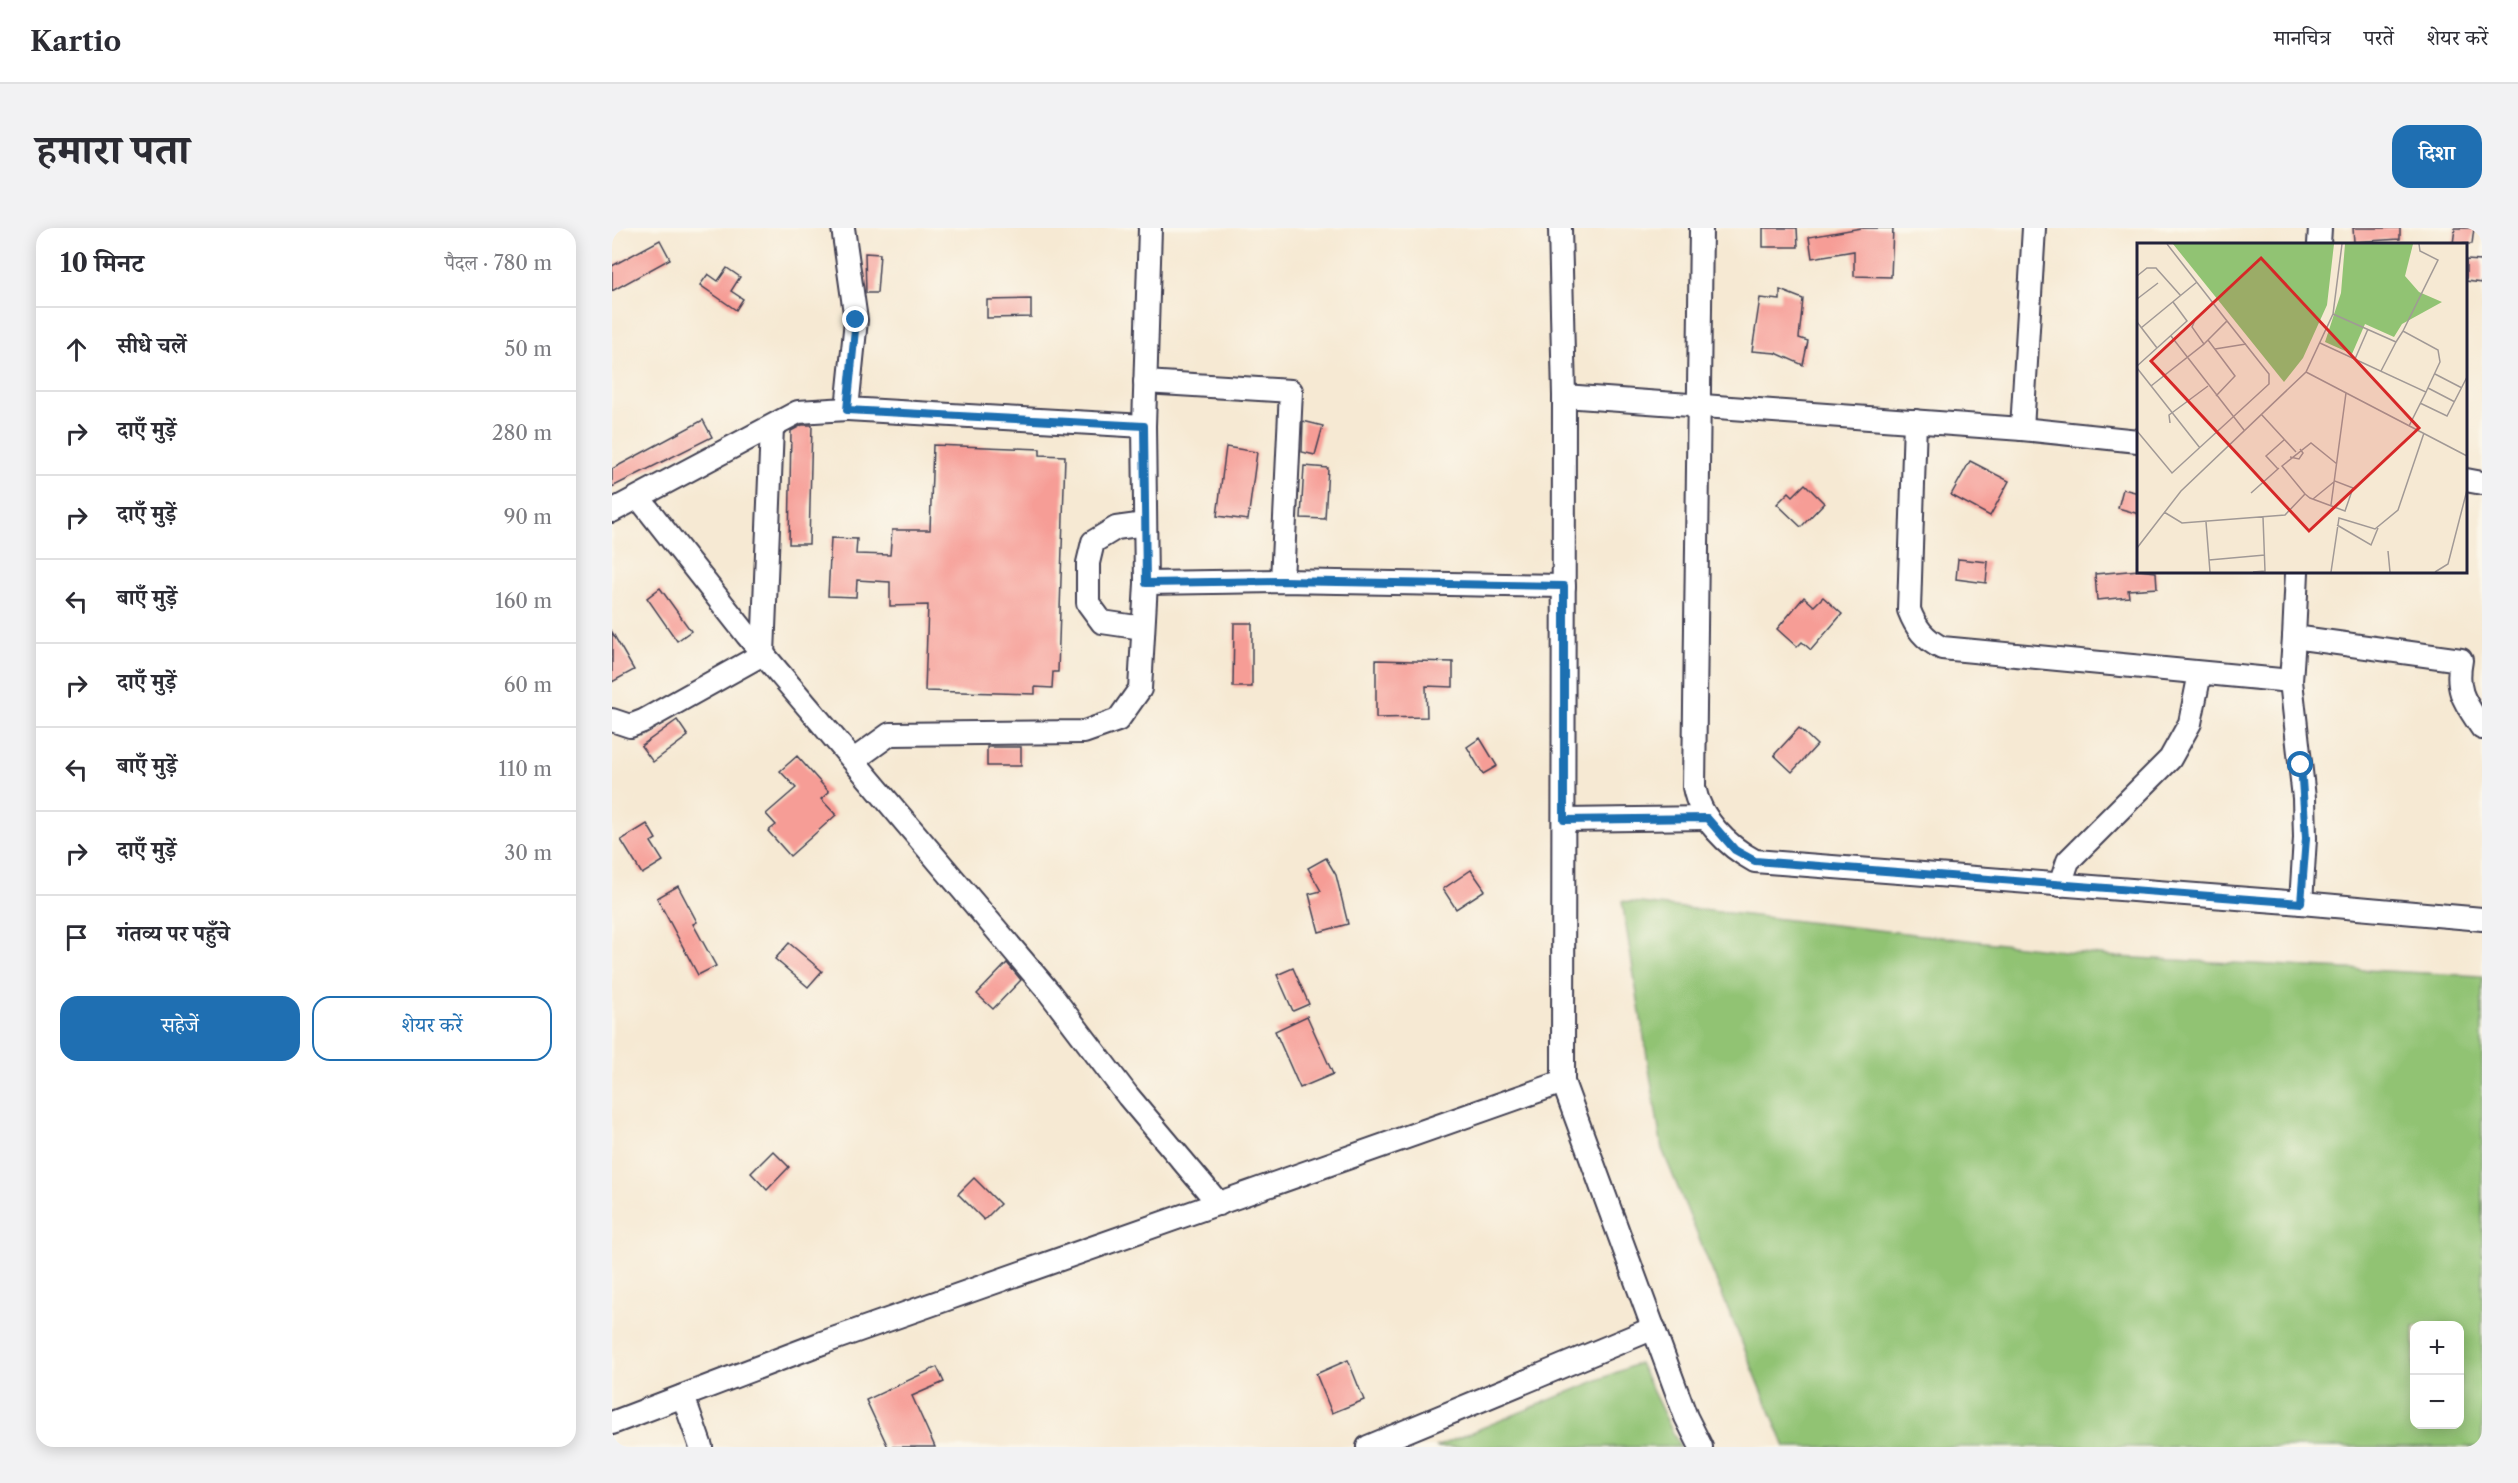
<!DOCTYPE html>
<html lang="hi">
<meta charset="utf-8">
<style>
body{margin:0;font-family:"Libre Caslon Text","Noto Serif Devanagari",serif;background:#f2f2f3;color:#2b2b33}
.controls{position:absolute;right:18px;bottom:18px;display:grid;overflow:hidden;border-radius:12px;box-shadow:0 3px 15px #0003}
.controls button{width:54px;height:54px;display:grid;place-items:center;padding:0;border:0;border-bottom:2px solid #e1e1e2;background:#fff;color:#2b2b33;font:30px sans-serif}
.stop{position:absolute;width:18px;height:18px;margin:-14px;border:4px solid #1f6fb2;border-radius:50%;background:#fff}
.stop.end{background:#1f6fb2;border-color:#fff;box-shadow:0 2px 6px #0008}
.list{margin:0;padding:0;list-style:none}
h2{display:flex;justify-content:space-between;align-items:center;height:78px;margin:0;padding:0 24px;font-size:26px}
h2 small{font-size:20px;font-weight:400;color:#7c7c81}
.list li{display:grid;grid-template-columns:39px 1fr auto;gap:18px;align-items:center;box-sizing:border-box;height:84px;padding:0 24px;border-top:2px solid #e1e1e2}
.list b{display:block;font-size:22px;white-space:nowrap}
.list em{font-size:20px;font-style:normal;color:#7c7c81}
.actions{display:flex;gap:12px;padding:18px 24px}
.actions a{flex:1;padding:14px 0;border:2px solid #1f6fb2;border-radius:18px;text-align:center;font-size:21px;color:#1f6fb2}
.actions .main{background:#1f6fb2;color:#fff}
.icon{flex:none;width:33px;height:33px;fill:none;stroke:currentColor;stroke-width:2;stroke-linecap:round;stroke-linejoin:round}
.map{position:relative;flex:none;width:1870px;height:1219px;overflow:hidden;border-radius:18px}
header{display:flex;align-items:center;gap:36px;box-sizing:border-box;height:84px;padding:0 30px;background:#fff;border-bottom:2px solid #e1e1e2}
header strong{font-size:28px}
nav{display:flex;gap:33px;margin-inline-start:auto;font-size:21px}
.intro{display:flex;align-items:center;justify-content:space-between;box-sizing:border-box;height:144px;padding:0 36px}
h1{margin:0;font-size:42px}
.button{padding:15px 27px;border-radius:18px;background:#1f6fb2;color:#fff;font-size:21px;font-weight:700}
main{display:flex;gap:36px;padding:0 36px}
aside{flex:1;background:#fff;border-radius:18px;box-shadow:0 3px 15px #0003}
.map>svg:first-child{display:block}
.green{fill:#91c373;stroke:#5a7257;stroke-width:1.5;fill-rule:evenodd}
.building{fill:#f69d96}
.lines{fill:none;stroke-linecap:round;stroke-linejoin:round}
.minor-casing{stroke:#424052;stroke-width:26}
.minor{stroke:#fff;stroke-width:22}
.route{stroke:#1f6fb2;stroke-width:8}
.inset-road{fill:none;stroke:#a19996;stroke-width:1.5}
.view{fill:#d62828;fill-opacity:0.15;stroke:#d62828;stroke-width:3}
.inset-edge{fill:none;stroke:#22223b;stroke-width:3}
</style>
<header>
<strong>Kartio</strong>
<nav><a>मानचित्र</a><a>परतें</a><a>शेयर करें</a></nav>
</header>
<div class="intro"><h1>हमारा पता</h1><a class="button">दिशा</a></div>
<main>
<aside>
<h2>10 मिनट<small>पैदल · 780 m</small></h2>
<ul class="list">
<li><svg class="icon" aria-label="ahead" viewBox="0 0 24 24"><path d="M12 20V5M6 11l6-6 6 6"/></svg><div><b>सीधे चलें</b></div><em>50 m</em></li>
<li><svg class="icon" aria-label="right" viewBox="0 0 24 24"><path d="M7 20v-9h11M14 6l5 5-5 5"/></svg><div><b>दाएँ मुड़ें</b></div><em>280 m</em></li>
<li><svg class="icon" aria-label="right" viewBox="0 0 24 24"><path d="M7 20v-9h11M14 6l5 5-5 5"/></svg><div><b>दाएँ मुड़ें</b></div><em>90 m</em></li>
<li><svg class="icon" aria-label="left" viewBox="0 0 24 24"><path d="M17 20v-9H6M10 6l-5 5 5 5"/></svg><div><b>बाएँ मुड़ें</b></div><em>160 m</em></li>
<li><svg class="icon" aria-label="right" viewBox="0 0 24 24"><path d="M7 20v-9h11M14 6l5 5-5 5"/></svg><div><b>दाएँ मुड़ें</b></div><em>60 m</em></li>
<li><svg class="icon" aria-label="left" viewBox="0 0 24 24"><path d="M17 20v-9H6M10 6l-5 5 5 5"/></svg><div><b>बाएँ मुड़ें</b></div><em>110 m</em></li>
<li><svg class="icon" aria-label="right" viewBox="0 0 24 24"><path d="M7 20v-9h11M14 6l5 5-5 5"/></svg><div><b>दाएँ मुड़ें</b></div><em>30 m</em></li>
<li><svg class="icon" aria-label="arrive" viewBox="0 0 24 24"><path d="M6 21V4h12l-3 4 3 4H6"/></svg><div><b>गंतव्य पर पहुँचे</b></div></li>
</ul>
<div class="actions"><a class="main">सहेजें</a><a>शेयर करें</a></div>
</aside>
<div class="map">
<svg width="1870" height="1219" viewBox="0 0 1870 1219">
<rect width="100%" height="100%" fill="#fbf7ec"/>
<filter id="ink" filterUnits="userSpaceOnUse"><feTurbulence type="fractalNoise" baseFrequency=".0167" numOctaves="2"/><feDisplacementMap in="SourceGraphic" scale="12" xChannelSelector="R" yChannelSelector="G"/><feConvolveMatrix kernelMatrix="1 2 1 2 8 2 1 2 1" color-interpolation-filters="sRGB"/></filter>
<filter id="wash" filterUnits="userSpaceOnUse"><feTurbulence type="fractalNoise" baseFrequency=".008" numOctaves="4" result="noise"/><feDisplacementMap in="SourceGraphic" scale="24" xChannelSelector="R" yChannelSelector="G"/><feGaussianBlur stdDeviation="1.35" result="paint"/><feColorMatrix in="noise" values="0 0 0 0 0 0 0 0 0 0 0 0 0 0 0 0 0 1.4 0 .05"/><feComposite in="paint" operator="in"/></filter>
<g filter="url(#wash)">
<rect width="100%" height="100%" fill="#f6e9d3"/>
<!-- green -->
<g class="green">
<path d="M1010,673L1505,729L1870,748V1219H1173L1050,921ZM1802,1098H1848V1196H1802Z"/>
<polygon points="1027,1135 1068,1219 824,1219"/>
</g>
<g id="blocks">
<!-- building -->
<g class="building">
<polygon points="1151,0 1185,0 1186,19 1151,19"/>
<polygon points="1249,0 1281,0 1279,49 1242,48 1242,23 1200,30 1197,9"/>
<polygon points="1741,0 1788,0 1788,11 1742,14"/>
<polygon points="1843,0 1862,0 1860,16 1841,16"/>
<polygon points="48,12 58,31 0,63 0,38"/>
<polygon points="253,25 268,26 265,65 254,65"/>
<polygon points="1854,32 1870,33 1870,55 1854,53"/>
<polygon points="115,40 128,49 119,63 131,71 124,82 88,57 96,46 106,53"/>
<polygon points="1168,62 1191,71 1187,110 1196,113 1191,137 1164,125 1140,123 1148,70 1168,72"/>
<polygon points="419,71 419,89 375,90 375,72"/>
<polygon points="91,192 100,209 0,259 0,241"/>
<polygon points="691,193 711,198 703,227 690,224"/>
<polygon points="190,197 200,197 197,316 177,316 179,203"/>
<polygon points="321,217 428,221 428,227 453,228 446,444 441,444 440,460 423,459 423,466 313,463 316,377 278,378 278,354 245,352 244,369 216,368 219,310 245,311 244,326 278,327 280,302 318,302"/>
<polygon points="614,219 645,224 636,292 605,288"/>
<polygon points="1358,233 1397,253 1378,288 1339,267"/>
<polygon points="692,238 716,240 713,291 689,290"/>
<polygon points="1193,256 1212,275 1189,299 1165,276 1177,264 1181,268"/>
<polygon points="1511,261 1527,265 1527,286 1506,280"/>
<polygon points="1346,331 1376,334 1374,355 1344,351"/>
<polygon points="1527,342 1544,344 1545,360 1516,362 1517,369 1485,372 1483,346"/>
<polygon points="48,360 79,403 65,413 35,370"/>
<polygon points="1192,369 1202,378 1211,369 1230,386 1199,422 1190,414 1185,419 1165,401"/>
<polygon points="622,395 640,395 640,459 621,459"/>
<polygon points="0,404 22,442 0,454"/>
<polygon points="764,432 841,434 841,459 814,458 815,489 764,490"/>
<polygon points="65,492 76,508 41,534 29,518"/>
<polygon points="1187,500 1205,517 1180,544 1162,527"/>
<polygon points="868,510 885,538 871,546 855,519"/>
<rect x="375" y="519" width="34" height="19"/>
<polygon points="185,528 217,564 209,571 224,587 178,628 156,603 164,597 154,586 184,560 168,543"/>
<polygon points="35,596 44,611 39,614 51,633 30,646 9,612"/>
<polygon points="714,630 724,647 736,696 707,704 697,666 709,663 696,640"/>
<polygon points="859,642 873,662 844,681 831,661"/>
<polygon points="66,658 85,694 81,696 104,738 86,747 45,670"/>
<polygon points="177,715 210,743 196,759 163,731"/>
<polygon points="395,735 409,752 381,781 365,766"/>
<polygon points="681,740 697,776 681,783 665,747"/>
<polygon points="695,788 721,846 688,860 663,803"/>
<polygon points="161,923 177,939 155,962 139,945"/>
<polygon points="362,950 388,976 372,992 346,966"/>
<polygon points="736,1132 752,1172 720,1185 704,1146"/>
<polygon points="325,1139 332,1154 300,1168 323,1219 276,1219 254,1172"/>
</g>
</g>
</g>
<g filter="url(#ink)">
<use href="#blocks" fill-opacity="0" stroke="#424052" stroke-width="1.5"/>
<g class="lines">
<defs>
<g id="minor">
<polyline points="231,0 244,92 235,181 532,198 534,355 528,461 506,492 472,504 278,506 242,532"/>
<polyline points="948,0 952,168 951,854 1074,1189 1089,1219"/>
<path d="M1089,0L1082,559C1088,591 1115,618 1143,633L1689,675L1693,610L1692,570L1679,453L1682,409"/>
<polyline points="1707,16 1708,0"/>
<polyline points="533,154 679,163 670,353"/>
<polyline points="952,168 1410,201 1526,213"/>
<path d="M1303,193L1297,382C1304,400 1312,411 1330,420L1679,453"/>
<polyline points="532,198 538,0"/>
<polyline points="1410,201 1422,0"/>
<polyline points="1854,252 1870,255"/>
<polyline points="27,270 135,407 437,764 516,868 607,976"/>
<polyline points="0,283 186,184 235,181"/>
<path d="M1685,344L1682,409L1849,432C1843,464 1853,474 1870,500"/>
<polyline points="534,355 670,353 952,358"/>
<polyline points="531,400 490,394 476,375 476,335 481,314 504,300 533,296"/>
<polyline points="0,492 18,498 31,493 151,426 160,199"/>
<polyline points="952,592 1095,590"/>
<polyline points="1448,657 1456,633 1558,531 1578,495 1588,445"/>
<polyline points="1689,675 1870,691"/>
<polyline points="71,1168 89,1219"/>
<polyline points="0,1195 210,1115 951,854"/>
<polyline points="756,1219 1042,1100"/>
</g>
</defs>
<!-- minor casing -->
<use href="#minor" class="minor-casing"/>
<!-- minor -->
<use href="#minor" class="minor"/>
</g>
</g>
<g class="lines" filter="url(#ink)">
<!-- route -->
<polyline class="route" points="244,92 235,182 532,198 534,355 670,353 952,358 952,592 1095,590 1123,622 1143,633 1689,675 1694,610 1689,537"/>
</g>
<!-- overview -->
<g transform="translate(1525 15)">
<rect width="330" height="330" fill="#f6e9d3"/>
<path d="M36,1H197L190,62L166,115L147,139ZM208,1H276L268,33L282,49L305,59L265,81L257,94L228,81L215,111L188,99L204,50Z" fill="#91c373"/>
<path class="inset-road" d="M30,1L90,78M0,33L10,25H19L44,53M0,56L21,40M196,71L259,99L266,88L301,107L303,119L289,149M0,79L20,105L0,123M4,85L60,39M266,88L301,17L283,8L282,1M34,93L107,187M71,97L98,133L79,153M183,100L289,149L272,183M20,105L50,78L36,59M78,106L109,101M218,116L231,86M0,125L63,205M244,128L259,99M169,129L330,213M298,131L325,145M14,143L67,101L55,84L59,75M291,145L318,159M283,160L310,173L330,134M124,171L159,209M33,180L32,172L71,143M0,188L35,230L132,141V131L90,78L67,101M153,214L162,216L166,210L163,206M141,226L129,213L147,197M114,250L142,225M168,251L173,255L208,268L216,245L198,238L176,256M194,262L209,150M27,269L45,280L148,272L168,251L145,223L174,200L200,221M69,279L73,329M200,282L234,302L241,285M0,305L44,248L169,129L196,71L205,1M251,308L253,329M72,317L128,312M116,329L128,328L126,274M194,329L202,275L238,286L261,267L287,190M298,329L311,321L330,247"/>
<path class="view" d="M124,15L282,185L172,288L14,118Z"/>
<rect width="330" height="330" class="inset-edge"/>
</g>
</svg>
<div class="controls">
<button>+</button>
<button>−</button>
</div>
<div class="stop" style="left:1689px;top:537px"></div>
<div class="stop end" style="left:244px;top:92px"></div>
</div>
</main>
